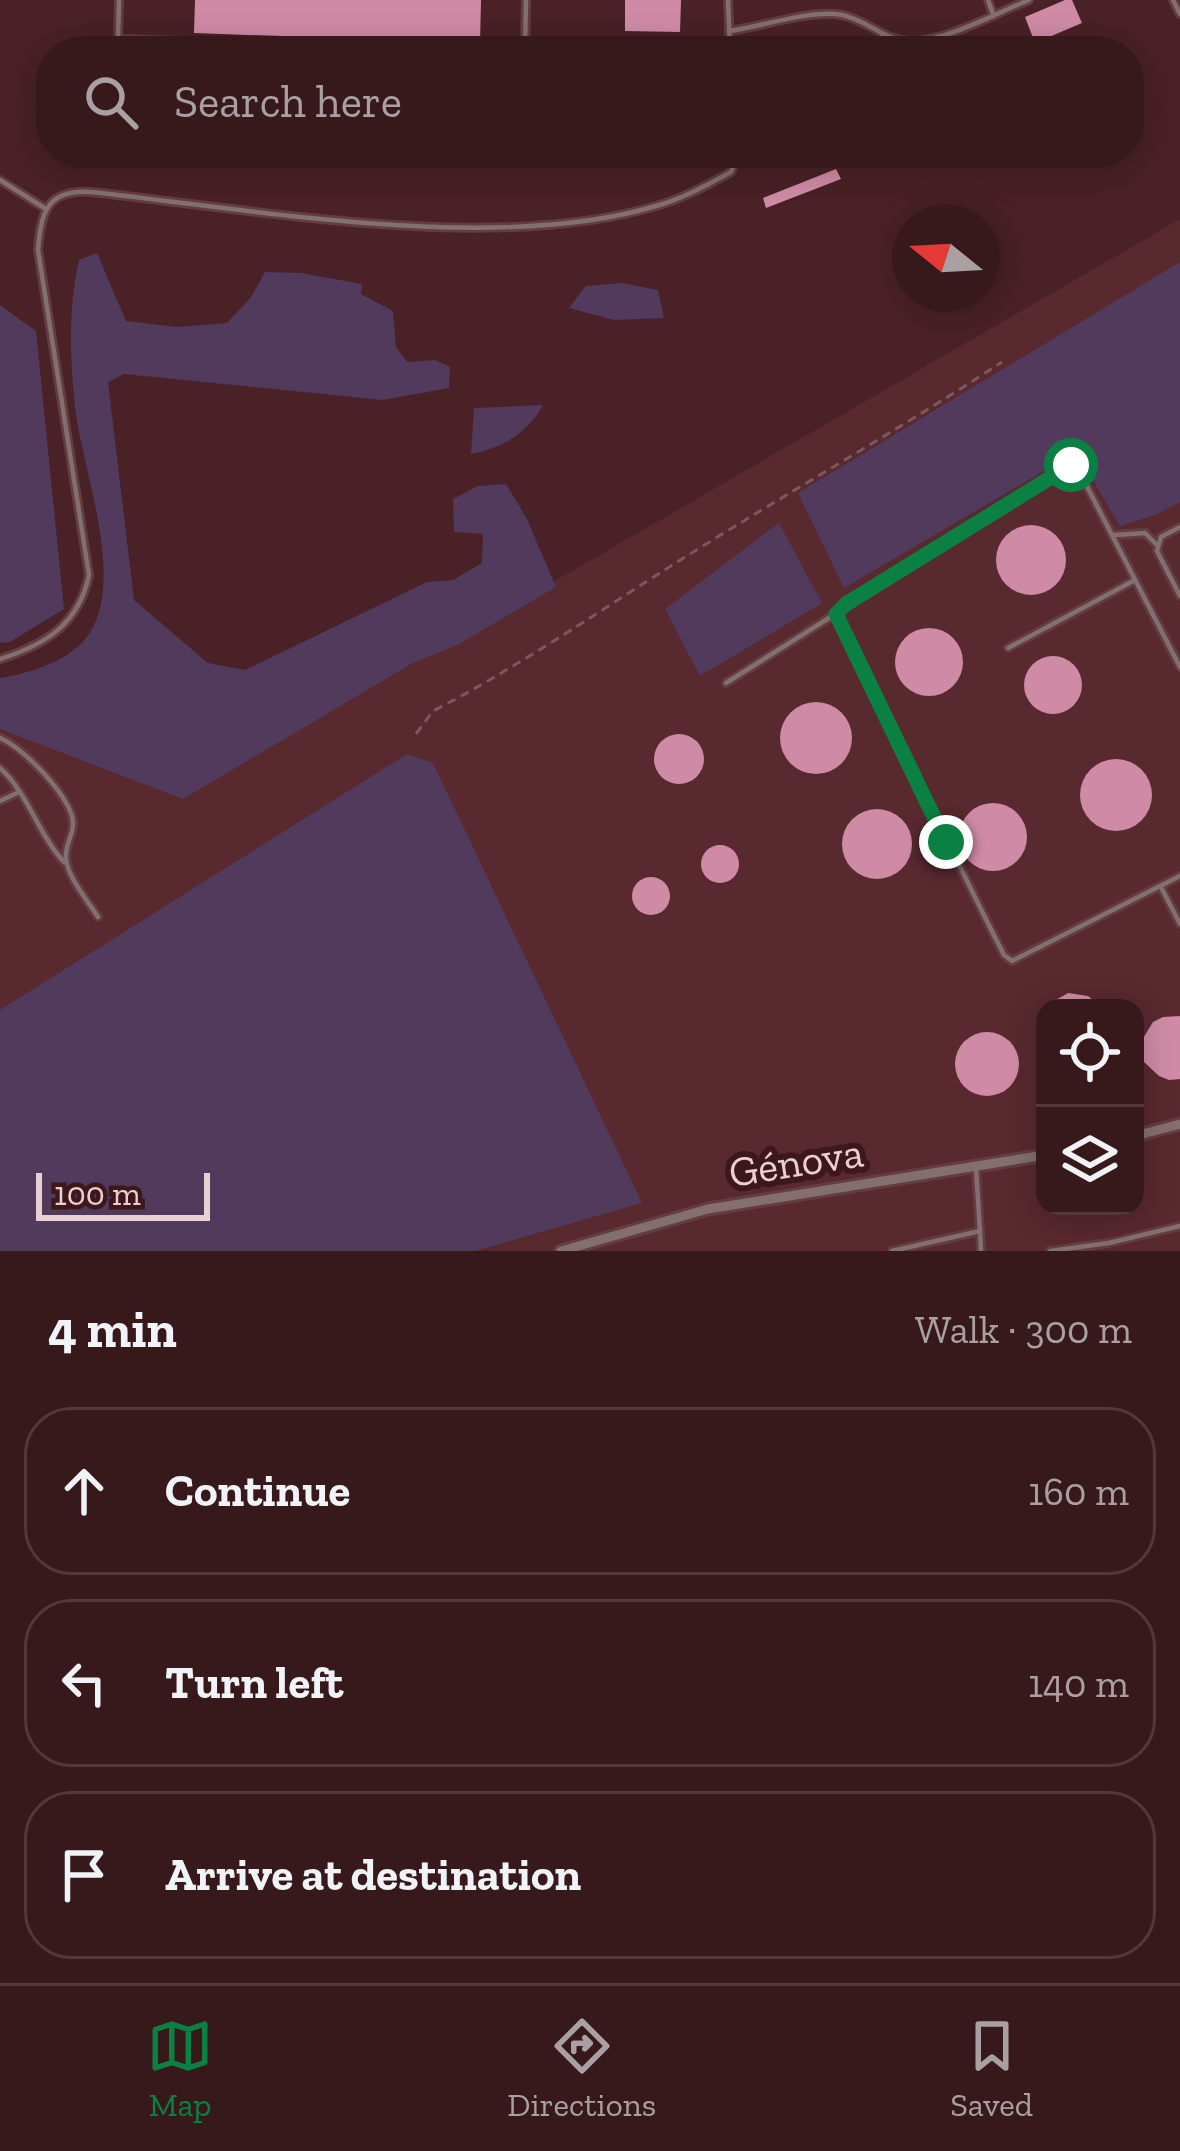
<!DOCTYPE html>
<meta charset="utf-8">
<style>
body{margin:0;font-family:"Zilla Slab",serif;background:#3e2225;color:#f1f3f6}
.controls{position:absolute;right:36px;bottom:36px;display:grid;overflow:hidden;border-radius:24px;box-shadow:0 6px 30px #0003}
.controls button{width:108px;height:108px;display:grid;place-items:center;padding:0;border:0;border-bottom:3px solid #51383b;background:#37191c;color:#f1f3f6;font:60px sans-serif}
.compass{position:absolute;left:892px;top:204px;width:108px;height:108px;border-radius:50%;background:#37191c;box-shadow:0 6px 30px #0003;rotate:288deg}
.scale{position:absolute;left:36px;bottom:30px;width:174px;box-sizing:border-box;padding-left:12px;border:6px solid #ead0d1;border-top:0;font-size:33px;line-height:42px;white-space:nowrap;color:#ead0d1;-webkit-text-stroke:9px #3d171c;paint-order:stroke}
.stop{position:absolute;width:36px;height:36px;margin:-27px;border:9px solid #0b8043;border-radius:50%;background:#fff}
.stop.end{background:#0b8043;border-color:#fff;box-shadow:0 3px 12px #0008}
.list{margin:0;padding:0;list-style:none}
h2{display:flex;justify-content:space-between;align-items:center;height:156px;margin:0;padding:0 48px;font-size:51px}
h2 small{font-size:39px;font-weight:400;color:#aaa0a3}
.list li{display:grid;grid-template-columns:78px 1fr auto;gap:36px;align-items:center;box-sizing:border-box;height:168px;margin:0 24px 24px;padding:0 24px;border:3px solid #51383b;border-radius:48px}
.list b{display:block;font-size:45px;white-space:nowrap}
.list em{font-size:39px;font-style:normal;color:#aaa0a3}
.icon{flex:none;width:66px;height:66px;fill:none;stroke:currentColor;stroke-width:2;stroke-linecap:round;stroke-linejoin:round}
.map{position:relative;flex:none;width:1180px;height:1251px;overflow:hidden}
.search{position:absolute;background:#37191c;box-shadow:0 6px 30px #0003;left:36px;right:36px;top:36px;height:132px;display:flex;align-items:center;gap:30px;box-sizing:border-box;padding:0 42px;border-radius:48px;color:#aaa0a3;font-size:45px}
.sheet{height:732px;background:#37191c}
nav{display:flex;justify-content:space-around;align-items:center;box-sizing:border-box;height:168px;border-top:3px solid #51383b;background:#37191c;font-size:33px;color:#aaa0a3}
nav a{display:grid;justify-items:center;gap:6px}
nav .on{color:#0b8043}
.map>svg:first-child{display:block}
.built{fill:#58292f;fill-rule:evenodd}
.green{fill:#513a5c}
.building{fill:#cf8ba6}
.lines{fill:none;stroke-linecap:round;stroke-linejoin:round}
.service-casing{stroke:#633d41;stroke-width:10}
.minor-casing{stroke:#633d41;stroke-width:15}
.path{stroke:#7b585c;stroke-width:3;stroke-dasharray:9 6;stroke-linecap:butt}
.service{stroke:#846f70;stroke-width:4.5}
.minor{stroke:#846f70;stroke-width:9}
.route{stroke:#0b8043;stroke-width:15}
.labels{text-anchor:middle;dominant-baseline:central;stroke-width:12;stroke-linejoin:round;paint-order:stroke}
.street-label{font-size:42px;fill:#ead0d1;stroke:#3d171c}
</style>
<div class="map">
<svg width="1180" height="1251" viewBox="0 0 1180 1251">
<rect width="100%" height="100%" fill="#492126"/>
<!-- built -->
<path class="built" d="M1180,219V1251H0V722L192,791ZM1045,1008H1135V1206H1045Z"/>
<!-- green -->
<g class="green">
<path d="M97,253L126,321L177,327L227,323L251,297L265,272L301,273L362,284L361,294L393,311L396,347L407,362L435,360L450,367L449,388L383,400L124,374L108,382L134,600L208,663L245,670L427,582L453,580L482,563L483,534L454,532L453,499L478,486L506,484L527,519L556,587L459,644L413,663L183,799L0,729V678C30,673 71,661 89,634C126,579 82,469 75,407C70,358 68,309 79,260Z"/>
<polygon points="1180,262 1180,502 1155,515 1120,526 1076,452 844,588 798,493"/>
<polygon points="622,283 658,290 664,318 614,320 569,308 586,286"/>
<polygon points="0,305 36,331 64,609 10,642 0,643"/>
<path d="M543,405C528,433 502,448 471,454L474,408Z"/>
<polygon points="779,523 822,603 700,676 665,609"/>
<polygon points="407,754 433,763 642,1203 475,1251 0,1251 0,1010"/>
</g>
<!-- building -->
<g class="building">
<polygon points="195,0 481,0 480,43 194,33"/>
<polygon points="625,0 681,0 680,32 625,31"/>
<polygon points="1065,0 1072,0 1082,23 1035,43 1025,17"/>
<polygon points="836,169 841,179 766,208 763,198"/>
<circle cx="1031" cy="560" r="35"/>
<circle cx="929" cy="662" r="34"/>
<circle cx="1053" cy="685" r="29"/>
<circle cx="816" cy="738" r="36"/>
<circle cx="679" cy="759" r="25"/>
<circle cx="1116" cy="795" r="36"/>
<circle cx="993" cy="837" r="34"/>
<circle cx="877" cy="844" r="35"/>
<circle cx="720" cy="864" r="19"/>
<circle cx="651" cy="896" r="19"/>
<polygon points="1068,993 1088,996 1103,1008 1042,1008"/>
<polygon points="1180,1016 1180,1079 1169,1080 1159,1076 1144,1062 1142,1040 1153,1022 1163,1017"/>
<circle cx="987" cy="1064" r="32"/>
</g>
<g class="lines">
<defs>
<g id="service">
<polyline points="119,0 118,39 500,51"/>
<polyline points="728,0 730,51"/>
<polyline points="988,0 993,14"/>
<polyline points="1173,0 1180,14"/>
<path d="M729,31C760,27 813,9 842,15C868,20 885,42 913,41C951,39 994,14 1029,0"/>
<polyline points="882,34 883,51"/>
<polyline points="525,51 526,0"/>
<polyline points="0,180 46,209"/>
<polyline points="1180,527 1161,537 1157,551 1180,596"/>
<polyline points="1115,535 1145,533 1157,545"/>
<path d="M837,617C894,729 947,843 1004,955L1012,961L1180,876"/>
<polyline points="1008,648 1135,580"/>
<path d="M0,659C45,645 79,624 89,575L38,250C41,212 47,189 91,192C258,210 495,254 656,206C682,199 707,185 731,172L740,153"/>
<polyline points="726,683 1071,465 1079,471 1180,667"/>
<path d="M0,738C23,747 71,797 73,822C74,835 64,846 66,859C68,878 88,901 98,917"/>
<path d="M0,768C28,793 38,834 64,862"/>
<polyline points="0,801 17,793"/>
<polyline points="1161,887 1180,924"/>
<polyline points="976,1169 980,1231"/>
<polyline points="892,1251 980,1231 981,1251"/>
<polyline points="1050,1251 1109,1243 1180,1226"/>
</g>
<g id="minor">
<polyline points="1135,1136 1180,1124"/>
<polyline points="561,1251 708,1209 1045,1155"/>
</g>
</defs>
<!-- service casing -->
<use href="#service" class="service-casing"/>
<!-- minor casing -->
<use href="#minor" class="minor-casing"/>
<!-- path -->
<path class="path" d="M416,734L433,711C522,665 605,607 690,554C794,489 900,429 1002,362"/>
<!-- service -->
<use href="#service" class="service"/>
<!-- minor -->
<use href="#minor" class="minor"/>
</g>
<g class="lines">
<!-- route -->
<polyline class="route" points="946,842 836,614 846,604 1071,465"/>
</g>
<g class="labels">
<!-- street labels -->
<g class="street-label">
<text transform="translate(796 1162) rotate(-9)">Génova</text>
</g>
</g>
</svg>
<div class="controls">
<button><svg class="icon" aria-label="locate" viewBox="0 0 24 24"><circle cx="12" cy="12" r="6"/><path d="M12 2v4M12 18v4M2 12h4M18 12h4"/></svg></button>
<button><svg class="icon" aria-label="layers" viewBox="0 0 24 24"><path d="M12 4l9 5-9 5-9-5zM3 14l9 5 9-5"/></svg></button>
</div>
<svg class="compass" viewBox="-18 -18 36 36"><path d="M0-13l5 13h-10z" fill="#e53935"/><path d="M0 13l5-13h-10z" fill="#aaa0a3"/></svg>
<div class="scale">100 m</div>
<div class="stop" style="left:1071px;top:465px"></div>
<div class="stop end" style="left:946px;top:842px"></div>
<div class="search"><svg class="icon" aria-label="search" viewBox="0 0 24 24"><circle cx="10" cy="10" r="6"/><path d="M15 15l6 6"/></svg>Search here</div>
</div>
<section class="sheet">
<h2>4 min<small>Walk · 300 m</small></h2>
<ul class="list">
<li><svg class="icon" aria-label="ahead" viewBox="0 0 24 24"><path d="M12 20V5M6 11l6-6 6 6"/></svg><div><b>Continue</b></div><em>160 m</em></li>
<li><svg class="icon" aria-label="left" viewBox="0 0 24 24"><path d="M17 20v-9H6M10 6l-5 5 5 5"/></svg><div><b>Turn left</b></div><em>140 m</em></li>
<li><svg class="icon" aria-label="arrive" viewBox="0 0 24 24"><path d="M6 21V4h12l-3 4 3 4H6"/></svg><div><b>Arrive at destination</b></div></li>
</ul>
</section>
<nav>
<a class="on"><svg class="icon" aria-label="map" viewBox="0 0 24 24"><path d="M3 6l6-2 6 2 6-2v14l-6 2-6-2-6 2zM9 4v14M15 6v14"/></svg>Map</a>
<a><svg class="icon" aria-label="directions" viewBox="0 0 24 24"><path d="M12 3l9 9-9 9-9-9zM9 14v-3h6M13 9l2 2-2 2"/></svg>Directions</a>
<a><svg class="icon" aria-label="saved" viewBox="0 0 24 24"><path d="M7 4h10v16l-5-4-5 4z"/></svg>Saved</a>
</nav>
